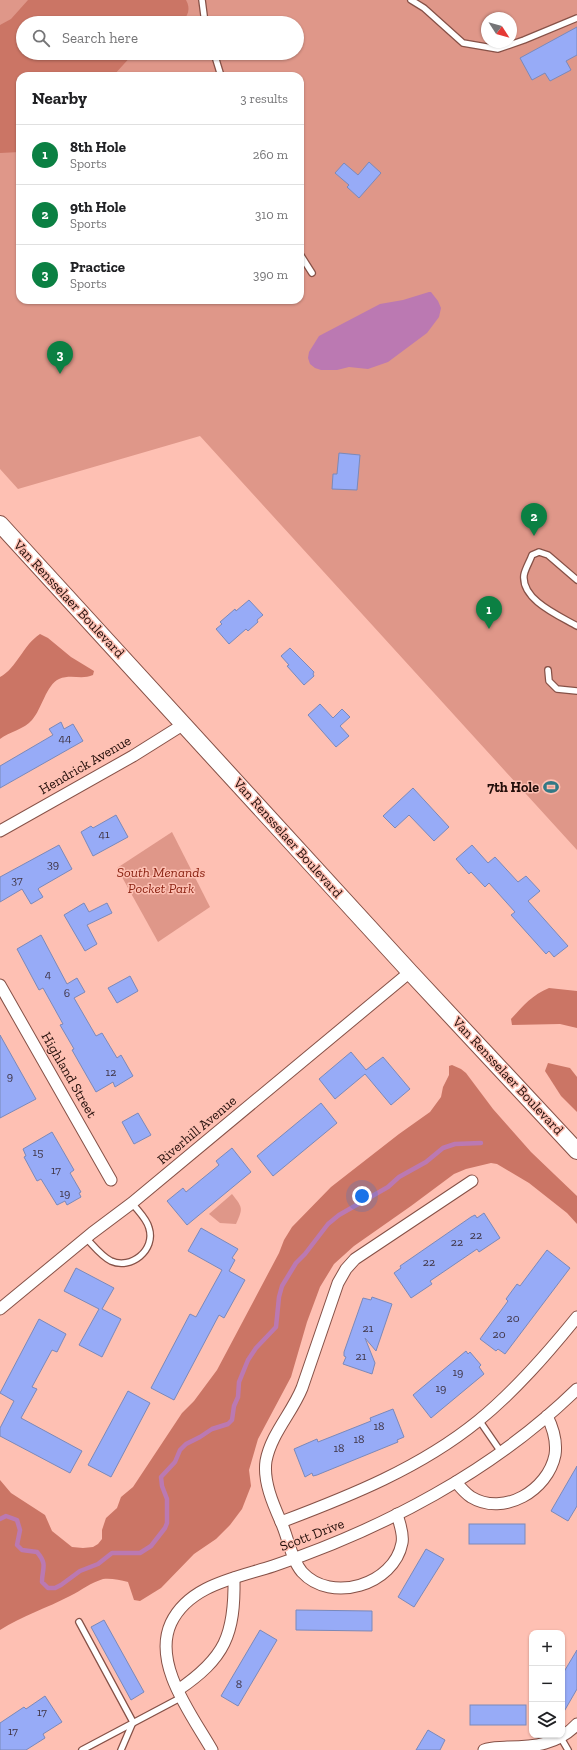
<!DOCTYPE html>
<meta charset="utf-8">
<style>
body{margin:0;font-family:"Zilla Slab",serif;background:#f6f6f6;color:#202124}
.controls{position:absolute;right:12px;bottom:12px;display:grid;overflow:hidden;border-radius:8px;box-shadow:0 1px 3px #0004}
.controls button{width:36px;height:36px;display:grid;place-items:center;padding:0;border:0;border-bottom:1px solid #e0e0e0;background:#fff;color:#202124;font:20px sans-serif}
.compass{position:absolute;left:481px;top:12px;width:36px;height:36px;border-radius:50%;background:#fff;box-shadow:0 1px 3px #0004;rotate:126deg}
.you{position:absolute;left:362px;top:1196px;width:14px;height:14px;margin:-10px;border:3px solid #fff;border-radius:50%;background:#1a73e8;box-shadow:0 0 0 6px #1a73e833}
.badge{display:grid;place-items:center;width:26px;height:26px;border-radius:50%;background:#0b8043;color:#fff;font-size:13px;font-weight:700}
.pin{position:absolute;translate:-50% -33px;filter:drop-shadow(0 1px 2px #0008)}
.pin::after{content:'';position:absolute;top:21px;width:14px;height:12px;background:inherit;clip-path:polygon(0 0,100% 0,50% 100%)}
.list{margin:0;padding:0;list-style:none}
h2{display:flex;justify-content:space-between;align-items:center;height:52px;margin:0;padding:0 16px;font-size:17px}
h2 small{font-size:13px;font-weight:400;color:#757577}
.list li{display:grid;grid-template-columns:26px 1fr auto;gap:12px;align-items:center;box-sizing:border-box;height:60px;padding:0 16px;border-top:1px solid #e0e0e0}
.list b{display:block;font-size:15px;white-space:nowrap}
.list p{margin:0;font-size:13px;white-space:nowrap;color:#757577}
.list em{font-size:13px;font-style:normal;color:#757577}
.icon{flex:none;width:22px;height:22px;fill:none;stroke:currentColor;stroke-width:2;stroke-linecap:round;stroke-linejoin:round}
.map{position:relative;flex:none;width:577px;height:1750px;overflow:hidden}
.search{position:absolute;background:#fff;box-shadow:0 1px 3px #0004;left:16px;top:16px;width:288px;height:44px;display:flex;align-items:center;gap:10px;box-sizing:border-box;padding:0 14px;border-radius:22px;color:#757577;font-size:15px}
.panel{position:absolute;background:#fff;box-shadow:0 1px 3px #0004;left:16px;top:72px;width:288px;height:232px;border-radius:12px}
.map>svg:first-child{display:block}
.green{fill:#df9789;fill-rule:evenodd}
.forest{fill:#cb7565}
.water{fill:#bb79b2}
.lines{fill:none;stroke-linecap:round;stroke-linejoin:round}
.stream{stroke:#bb79b2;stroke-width:4.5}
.building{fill:#97abf7;stroke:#7b89b9}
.lane-casing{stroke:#865147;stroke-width:8}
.street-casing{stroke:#865147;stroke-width:13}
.secondary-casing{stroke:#865147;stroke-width:18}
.lane{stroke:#fff;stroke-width:5.5}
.street{stroke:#fff;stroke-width:11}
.secondary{stroke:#fff;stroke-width:16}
.labels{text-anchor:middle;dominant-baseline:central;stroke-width:3;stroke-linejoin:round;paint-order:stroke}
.number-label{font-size:12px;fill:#403545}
.street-label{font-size:14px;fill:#230e0a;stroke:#fec0b3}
.poi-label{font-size:14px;font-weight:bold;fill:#230e0a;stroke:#fec0b3;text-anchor:end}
.park-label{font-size:14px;font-style:italic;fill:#8b2313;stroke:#fec0b3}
</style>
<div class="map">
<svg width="577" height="1750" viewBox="0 0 577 1750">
<rect width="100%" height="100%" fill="#fec0b3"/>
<!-- green -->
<g class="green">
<path d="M0,0H577V850L200,436L18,489L0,469ZM487,18H511V42H487ZM23,23H297V53H23ZM20,76H300V300H20Z"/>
<polygon points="172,832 210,907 158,942 117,868"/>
<path d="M232,1194C243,1208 243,1208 236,1224L220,1223L209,1214Z"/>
</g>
<!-- forest -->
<g class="forest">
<path d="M28,0H186C191,9 188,15 182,23H23V53H134L113,76H20V152L0,153V25L11,19Z"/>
<path d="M40,634L48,638L71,657L94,671L93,675C82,680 71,674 59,679C46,685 42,709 32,720C25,729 9,732 0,739V677C17,668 23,645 40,634Z"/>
<path d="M549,988L577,991V1028L560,1024L512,1025L511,1019C523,1006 532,995 549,988Z"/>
<polygon points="548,1063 570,1068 577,1077 577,1112 561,1096 545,1071"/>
<path d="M452,1065L461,1069L466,1073L493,1109L531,1152L577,1196V1224L567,1213L529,1183L497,1164L491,1163L466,1169L454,1174L411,1206L354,1246L334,1264L320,1287L307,1322L291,1377L258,1439L249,1470L251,1486L242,1509L230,1525L216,1539L194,1554L161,1588L140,1601L134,1600L128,1582C120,1580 111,1578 103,1579C90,1583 82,1590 70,1596C47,1608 22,1616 0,1630V1480L11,1493L45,1515L52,1531L72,1547L83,1548L93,1547L98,1544L102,1539V1530L106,1518L117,1508L121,1497L133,1487L182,1413L194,1401L217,1370L279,1253L284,1240L292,1227L331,1187L399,1134L430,1112L441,1097L443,1087L449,1075V1066Z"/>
</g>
<!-- water -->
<polygon class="water" points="429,292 431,292 438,301 441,308 439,317 427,333 388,362 368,369 349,367 337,370 321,370 315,368 310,364 308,358 309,352 319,336 380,304 403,300"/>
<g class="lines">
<!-- stream -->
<path class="stream" d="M0,1519L6,1516L17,1520L20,1530L17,1545L22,1550L37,1552C48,1565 42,1568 42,1582L48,1588H55L61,1585L80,1571L98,1564L112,1553H140L151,1546L165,1528L167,1523V1499L162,1486L161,1477L175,1462L180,1450L186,1444L200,1437L212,1429L228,1424L232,1420L234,1406L238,1397L239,1382L248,1360L256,1348L276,1327L279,1297L282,1286L296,1263L305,1254L328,1224L339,1215L388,1187L399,1177L426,1162L443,1148L455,1144L481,1143"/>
</g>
<!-- building -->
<g class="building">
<polygon points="577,27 577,55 566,61 571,70 550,81 545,73 532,80 520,58"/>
<polygon points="369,162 381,173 359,198 347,187 349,185 335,173 344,163 358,175"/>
<polygon points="339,453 360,455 357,490 332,489 333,474 337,474"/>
<polygon points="249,600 263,615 257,620 258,622 248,631 246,629 229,644 216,629 222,624 220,622 235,609 236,611"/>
<polygon points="290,648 314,672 313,674 314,676 304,685 287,666 289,665 281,656"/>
<polygon points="320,704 333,718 342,709 350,717 340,726 349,736 336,747 308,715"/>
<polygon points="61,722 64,729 73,724 83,741 0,788 0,766 53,735 49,729"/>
<polygon points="413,788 449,827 434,841 409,815 395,828 383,816"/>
<polygon points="116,815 128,837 93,856 81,832 91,826 93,828"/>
<polygon points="59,845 72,869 39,888 38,889 43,897 31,904 22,889 0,902 0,877"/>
<polygon points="472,845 488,863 495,857 518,882 526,876 540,891 528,901 568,946 554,957 549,951 546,954 511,915 515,912 489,883 485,887 471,872 469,874 456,859"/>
<polygon points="84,903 89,912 107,903 112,913 87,925 97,944 85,951 64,915"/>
<polygon points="41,935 67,984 77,978 85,992 74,998 96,1036 102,1033 117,1058 121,1055 133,1076 115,1087 113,1082 96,1092 72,1050 74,1049 60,1025 63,1024 43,988 39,990 17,949"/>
<polygon points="130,976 138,991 117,1003 108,988"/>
<polygon points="0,1035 36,1099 0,1118"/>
<polygon points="351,1052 366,1070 383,1057 410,1089 391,1105 365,1074 335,1099 319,1079"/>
<polygon points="321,1103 337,1123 273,1176 257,1156"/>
<polygon points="138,1113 151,1135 134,1144 122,1122"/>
<polygon points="52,1132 74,1170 70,1173 81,1192 79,1193 81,1197 67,1205 65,1201 57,1205 41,1179 37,1181 24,1157 26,1156 23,1149"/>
<polygon points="232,1148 251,1172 187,1225 167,1201 183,1188 186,1192 219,1165 216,1161"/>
<polygon points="484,1213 500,1238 479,1252 477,1249 430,1281 432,1284 411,1298 394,1273 401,1268 400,1266 471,1217 475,1215 477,1218"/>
<polygon points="201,1228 238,1249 232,1258 235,1260 229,1271 245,1280 224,1318 219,1315 174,1400 151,1388 190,1314 196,1317 222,1270 188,1251"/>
<polygon points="547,1250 570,1268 505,1354 498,1349 496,1351 480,1339 508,1301 506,1299 517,1284 520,1286"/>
<polygon points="76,1268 114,1288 102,1309 121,1319 102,1357 79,1345 99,1309 64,1291"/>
<polygon points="372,1297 392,1304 376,1351 365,1338 375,1363 372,1374 343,1364 346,1357 344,1356 344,1352 363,1298 371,1300"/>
<polygon points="39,1319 66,1334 57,1352 52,1350 32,1387 37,1389 21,1418 82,1451 70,1473 0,1436 0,1428 14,1401 0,1393"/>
<polygon points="466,1351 468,1354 470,1352 481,1365 479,1367 484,1374 431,1418 413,1395"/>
<polygon points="128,1391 150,1403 111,1477 88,1465"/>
<polygon points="393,1409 404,1437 397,1440 398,1442 317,1475 313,1476 312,1473 305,1477 294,1449 317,1439 318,1442 371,1421 370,1418"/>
<polygon points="577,1466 577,1506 568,1521 551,1511"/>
<rect x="469" y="1524" width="56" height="20"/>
<polygon points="426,1549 444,1559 414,1607 398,1597"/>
<polygon points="296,1610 372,1611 372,1631 296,1630"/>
<polygon points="104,1620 144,1692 131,1700 91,1627"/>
<polygon points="260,1630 277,1640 238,1706 221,1696"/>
<polygon points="577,1650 577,1689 562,1715 562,1675"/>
<polygon points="45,1696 62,1722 43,1734 45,1738 26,1750 0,1750 0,1723 24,1707 26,1709"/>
<rect x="470" y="1705" width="56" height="20"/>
<polygon points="428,1730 445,1740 440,1750 416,1750"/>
</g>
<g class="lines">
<defs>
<g id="lane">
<polyline points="202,0 205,23"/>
<polyline points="411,0 424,8 463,43 498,49 524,40 577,18"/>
<polyline points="214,53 221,76"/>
<polyline points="300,254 312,273"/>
<path d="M577,580L548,555L539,552L532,555C530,561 525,569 524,575C521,600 560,616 577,626"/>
<polyline points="548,670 549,681 557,689 577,691"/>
<path d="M86,1238C93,1245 101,1256 111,1261C131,1270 156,1250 149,1228C147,1219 138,1211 132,1203"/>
<polyline points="479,1420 501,1452"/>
<polyline points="79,1622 133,1722 121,1750"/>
<polyline points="561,1738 568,1750"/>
<polyline points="82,1750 182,1697"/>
</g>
<g id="street">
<polyline points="0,831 133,756 184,724"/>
<polyline points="0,985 111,1180"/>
<polyline points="0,1309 92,1233 132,1203 410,972"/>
<path d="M456,1482C460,1487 465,1493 471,1497C504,1517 548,1490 555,1455C557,1442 553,1428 547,1416"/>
<path d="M397,1514C399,1523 404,1533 402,1543C394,1585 331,1604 302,1572C291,1559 288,1537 281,1522C273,1504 263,1481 266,1461C271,1434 292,1413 302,1388L338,1283L346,1269L355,1259L472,1181"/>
<path d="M281,1522C350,1496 420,1468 478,1421C515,1391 547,1354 577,1317"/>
<path d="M178,1690C225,1658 235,1635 234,1578"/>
<path d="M212,1750C192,1715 152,1664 171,1623C189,1585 236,1578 273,1566C383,1529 493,1471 577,1389"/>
<path d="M484,1750C492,1747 500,1748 508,1747C534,1747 559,1744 577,1724"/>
</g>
<polyline id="secondary" points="0,524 410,972 577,1151"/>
</defs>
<!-- lane casing -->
<use href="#lane" class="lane-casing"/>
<!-- street casing -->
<use href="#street" class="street-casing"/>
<!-- secondary casing -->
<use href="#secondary" class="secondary-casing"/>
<!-- lane -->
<use href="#lane" class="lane"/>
<!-- street -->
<use href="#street" class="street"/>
<!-- secondary -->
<use href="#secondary" class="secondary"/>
</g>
<!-- icons -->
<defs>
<symbol id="stadium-bare" viewBox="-9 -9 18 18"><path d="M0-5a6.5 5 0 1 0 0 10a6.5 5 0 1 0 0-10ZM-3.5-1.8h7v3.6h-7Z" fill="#327885" stroke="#fec0b3" stroke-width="2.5" paint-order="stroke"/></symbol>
</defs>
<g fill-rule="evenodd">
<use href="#stadium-bare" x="540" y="776" width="22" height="22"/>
</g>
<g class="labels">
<!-- number labels -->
<g class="number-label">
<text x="65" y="738">44</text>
<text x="104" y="834">41</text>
<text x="53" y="864">39</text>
<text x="17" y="880">37</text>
<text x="48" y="974">4</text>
<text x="67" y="993">6</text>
<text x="111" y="1072">12</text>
<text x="10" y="1076">9</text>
<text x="38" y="1152">15</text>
<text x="56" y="1170">17</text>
<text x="65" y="1193">19</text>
<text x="476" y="1235">22</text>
<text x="457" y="1242">22</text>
<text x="429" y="1262">22</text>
<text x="513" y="1318">20</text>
<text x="368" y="1328">21</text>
<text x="499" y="1334">20</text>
<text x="361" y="1356">21</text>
<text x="458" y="1372">19</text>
<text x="441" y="1388">19</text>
<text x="379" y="1426">18</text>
<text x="359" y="1439">18</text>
<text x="339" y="1448">18</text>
<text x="239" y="1684">8</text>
<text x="42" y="1712">17</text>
<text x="13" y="1731">17</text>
</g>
<!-- street labels -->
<g class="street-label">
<text transform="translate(69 599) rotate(47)">Van Rensselaer Boulevard</text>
<text transform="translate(85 765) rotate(-30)">Hendrick Avenue</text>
<text transform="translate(288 838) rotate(48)">Van Rensselaer Boulevard</text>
<text transform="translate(69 1075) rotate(60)">Highland Street</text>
<text transform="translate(508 1076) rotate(47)">Van Rensselaer Boulevard</text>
<text transform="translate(197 1130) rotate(-40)">Riverhill Avenue</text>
<text transform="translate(312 1535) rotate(-21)">Scott Drive</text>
</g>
<!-- poi labels -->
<g class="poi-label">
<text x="539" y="787">7th Hole</text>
</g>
<!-- park labels -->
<g class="park-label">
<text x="161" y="872">South Menands<tspan x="161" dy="16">Pocket Park</tspan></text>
</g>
</g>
</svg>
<div class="controls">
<button>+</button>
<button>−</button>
<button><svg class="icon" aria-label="layers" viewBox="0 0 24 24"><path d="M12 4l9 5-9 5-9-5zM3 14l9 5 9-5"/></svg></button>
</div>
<svg class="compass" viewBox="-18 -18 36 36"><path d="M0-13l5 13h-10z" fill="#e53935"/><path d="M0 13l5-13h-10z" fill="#757577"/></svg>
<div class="you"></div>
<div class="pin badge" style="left:489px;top:629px">1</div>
<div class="pin badge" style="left:534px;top:536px">2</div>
<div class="pin badge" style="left:60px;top:374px">3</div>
<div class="search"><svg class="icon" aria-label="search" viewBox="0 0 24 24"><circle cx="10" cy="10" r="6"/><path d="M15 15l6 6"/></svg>Search here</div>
<section class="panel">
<h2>Nearby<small>3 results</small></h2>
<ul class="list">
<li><span class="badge">1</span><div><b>8th Hole</b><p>Sports</p></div><em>260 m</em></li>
<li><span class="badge">2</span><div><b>9th Hole</b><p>Sports</p></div><em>310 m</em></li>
<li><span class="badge">3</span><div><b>Practice</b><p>Sports</p></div><em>390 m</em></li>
</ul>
</section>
</div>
